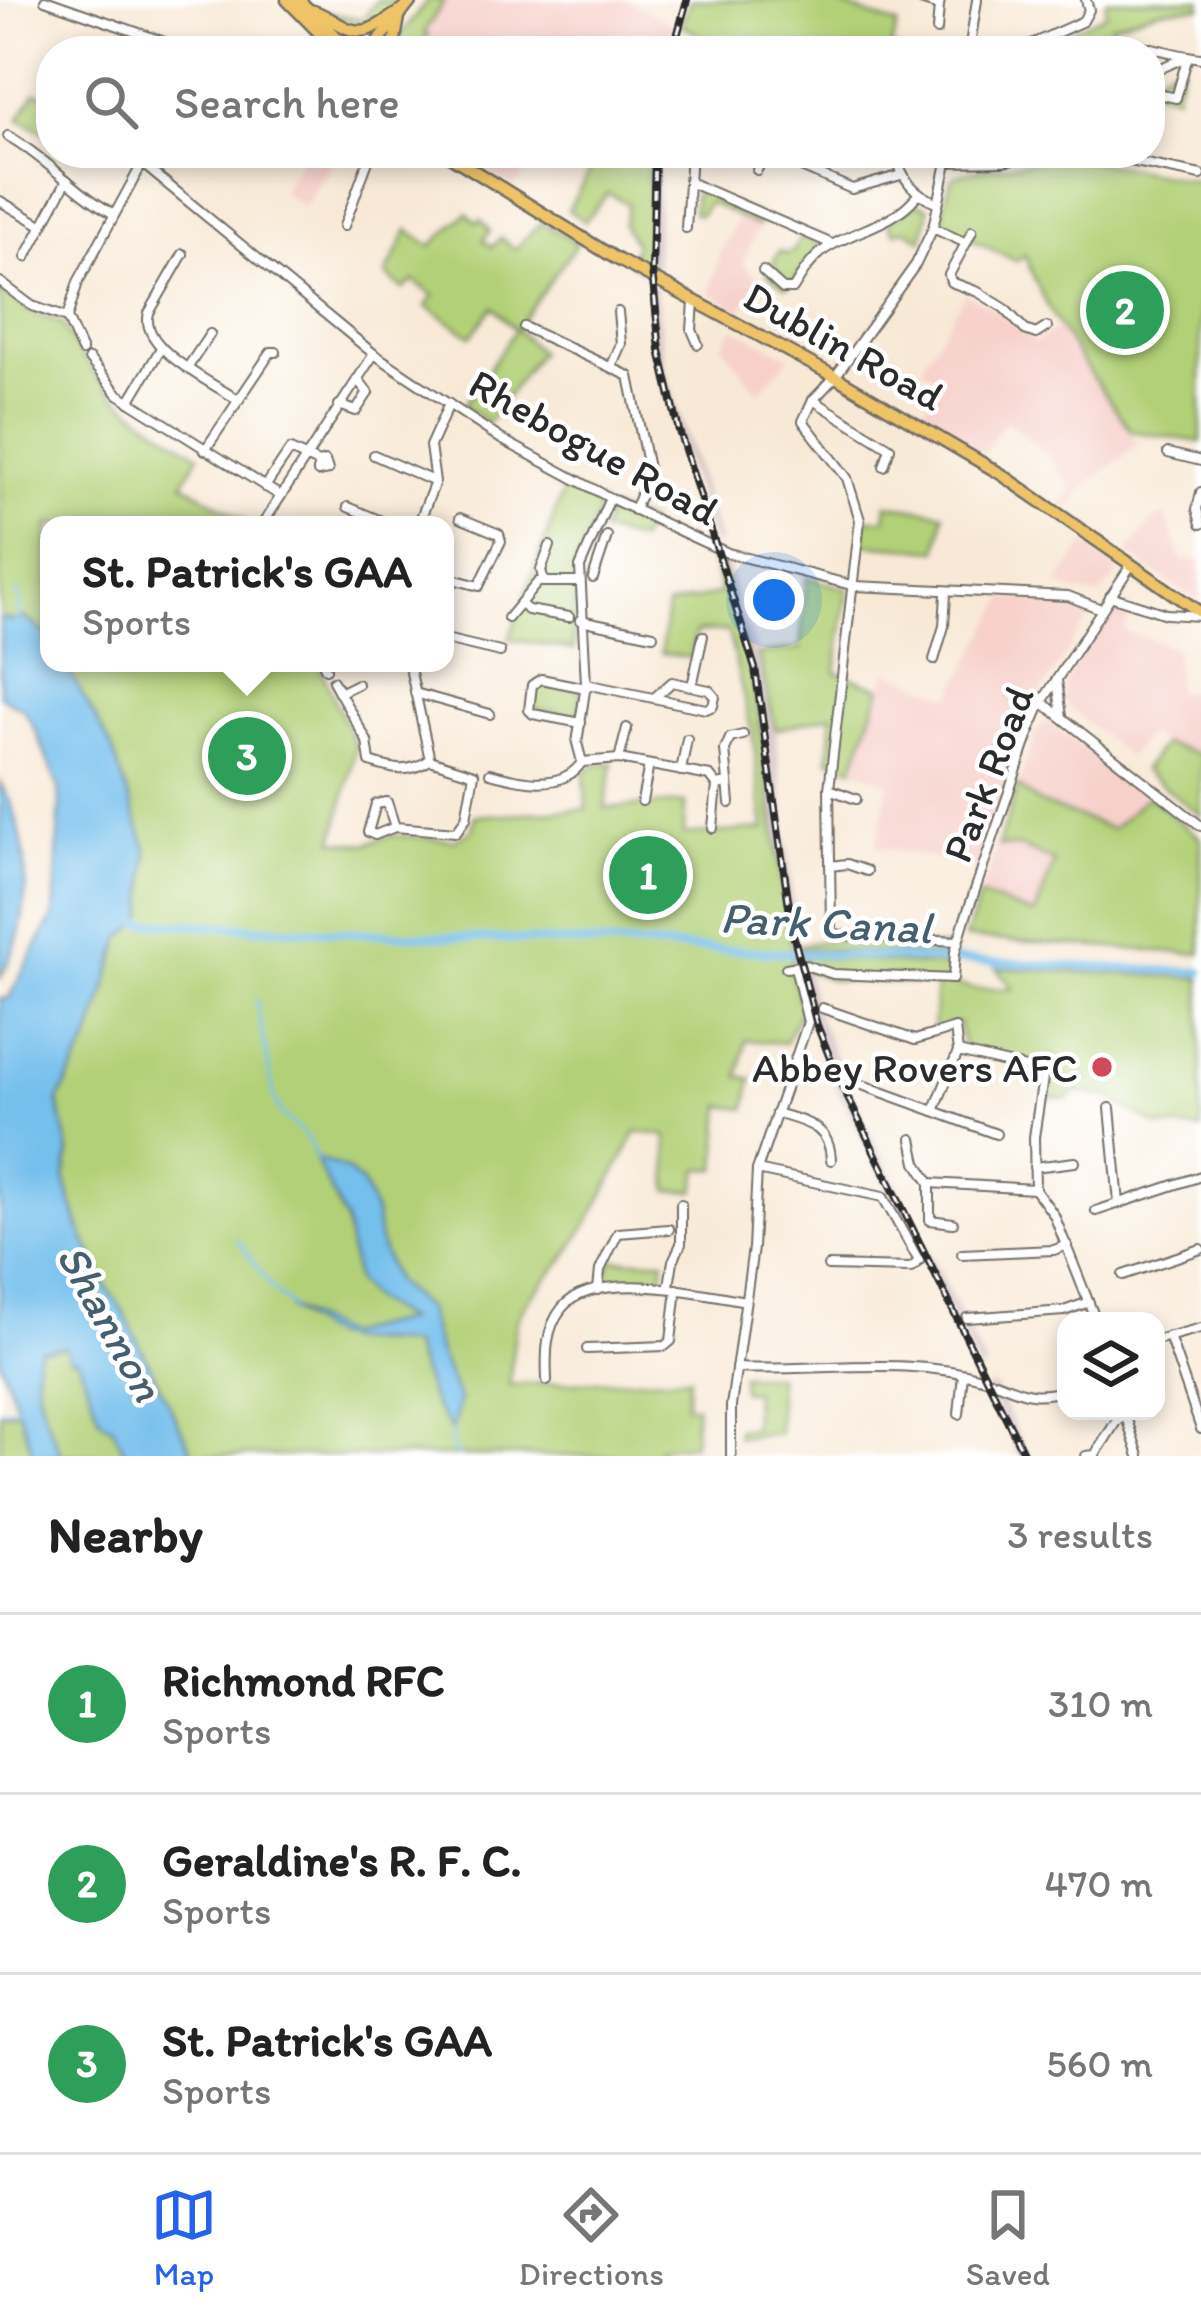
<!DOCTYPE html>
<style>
body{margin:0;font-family:Itim,sans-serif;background:#f2f2f2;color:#222}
.controls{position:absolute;right:36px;bottom:36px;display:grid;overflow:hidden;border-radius:24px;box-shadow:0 6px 18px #0003}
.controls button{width:108px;height:108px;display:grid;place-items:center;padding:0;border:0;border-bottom:3px solid #e0e0e0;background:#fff;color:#222;font:60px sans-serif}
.you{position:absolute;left:774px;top:600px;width:42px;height:42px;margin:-30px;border:9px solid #fff;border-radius:50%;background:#1a73e8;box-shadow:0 0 0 18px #1a73e833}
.badge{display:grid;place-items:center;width:78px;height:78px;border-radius:50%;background:#2563eb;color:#fff;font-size:39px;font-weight:700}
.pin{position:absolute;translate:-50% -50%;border:6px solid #fff;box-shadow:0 3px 12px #0006}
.popup{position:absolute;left:40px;top:516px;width:414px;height:156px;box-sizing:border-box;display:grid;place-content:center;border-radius:24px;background:#fff;filter:drop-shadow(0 3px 9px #0005);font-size:39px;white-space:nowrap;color:#767676}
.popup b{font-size:45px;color:#222}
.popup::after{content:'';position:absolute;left:50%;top:100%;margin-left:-24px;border:24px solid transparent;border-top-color:#fff}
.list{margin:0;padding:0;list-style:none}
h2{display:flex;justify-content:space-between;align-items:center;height:156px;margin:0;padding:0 48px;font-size:51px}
h2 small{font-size:39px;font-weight:400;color:#767676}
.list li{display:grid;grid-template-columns:78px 1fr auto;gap:36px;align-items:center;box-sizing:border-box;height:180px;padding:0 48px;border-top:3px solid #e0e0e0}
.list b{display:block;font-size:45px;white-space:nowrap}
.list p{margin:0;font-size:39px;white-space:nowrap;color:#767676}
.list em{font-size:39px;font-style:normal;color:#767676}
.icon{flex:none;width:66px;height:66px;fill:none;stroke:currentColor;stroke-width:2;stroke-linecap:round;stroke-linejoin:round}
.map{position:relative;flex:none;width:1201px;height:1456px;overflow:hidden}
.search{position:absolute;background:#fff;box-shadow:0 6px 18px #0003;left:36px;right:36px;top:36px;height:132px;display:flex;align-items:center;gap:30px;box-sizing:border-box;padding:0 42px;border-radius:48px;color:#767676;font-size:45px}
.sheet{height:696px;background:#fff}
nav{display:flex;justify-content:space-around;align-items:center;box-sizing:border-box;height:168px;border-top:3px solid #e0e0e0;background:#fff;font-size:33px;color:#767676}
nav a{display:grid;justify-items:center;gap:6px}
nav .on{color:#2563eb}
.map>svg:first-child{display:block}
.built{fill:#f7d0ca}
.industrial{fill:#d2bec2}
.green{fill:#b2d077;stroke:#6e7e51;stroke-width:3;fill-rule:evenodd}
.water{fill:#74bfed;stroke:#50758c;stroke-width:3}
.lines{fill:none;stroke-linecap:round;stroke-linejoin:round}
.stream{stroke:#74bfed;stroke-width:3}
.canal{stroke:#74bfed;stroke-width:8}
.minor-casing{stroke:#736e67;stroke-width:12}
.major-casing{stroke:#736e67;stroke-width:15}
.minor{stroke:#fff;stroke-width:8}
.major{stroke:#efc469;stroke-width:10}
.rail-casing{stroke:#2b2b2b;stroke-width:8}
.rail{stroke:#fff;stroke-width:3;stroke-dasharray:9;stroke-linecap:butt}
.poi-dot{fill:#d1495b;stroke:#fff;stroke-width:4.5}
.labels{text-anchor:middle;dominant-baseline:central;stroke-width:9;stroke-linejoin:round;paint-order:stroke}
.street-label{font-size:42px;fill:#2b2b2b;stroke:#fff}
.poi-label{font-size:42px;fill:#2b2b2b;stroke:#fff;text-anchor:end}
.water-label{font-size:45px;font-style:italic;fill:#455f6f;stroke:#fff}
</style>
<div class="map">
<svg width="1201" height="1456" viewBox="0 0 1201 1456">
<rect width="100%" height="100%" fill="#fff"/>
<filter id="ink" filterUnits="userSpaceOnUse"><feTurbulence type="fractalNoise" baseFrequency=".00833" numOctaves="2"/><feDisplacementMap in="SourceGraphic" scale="24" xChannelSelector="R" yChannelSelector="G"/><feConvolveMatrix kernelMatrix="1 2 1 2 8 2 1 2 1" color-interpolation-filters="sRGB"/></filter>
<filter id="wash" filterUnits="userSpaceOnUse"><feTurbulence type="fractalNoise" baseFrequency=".004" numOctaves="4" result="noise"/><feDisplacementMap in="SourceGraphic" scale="48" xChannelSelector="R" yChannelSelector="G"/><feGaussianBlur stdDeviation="2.7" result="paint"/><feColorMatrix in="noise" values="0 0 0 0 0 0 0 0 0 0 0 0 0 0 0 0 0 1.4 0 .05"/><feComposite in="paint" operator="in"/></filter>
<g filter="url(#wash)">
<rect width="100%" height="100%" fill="#f8e9d6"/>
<!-- built -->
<g class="built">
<polygon points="445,0 626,0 674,25 659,51 419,51 428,36 424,32"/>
<polygon points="305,153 339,153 304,207 281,192"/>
<polygon points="452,153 535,153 518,183 512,185"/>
<polygon points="739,216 758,226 743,263 758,279 740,311 709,293 722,249"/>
<polygon points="965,294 992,308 1035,343 1058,328 1131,431 1138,445 1084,486 1068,509 1063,506 1073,487 1063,479 1053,460 1006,420 982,454 918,417 942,380 921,367"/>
<polygon points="734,328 790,357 759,392 722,345"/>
<polygon points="1165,515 1182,561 1201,560 1201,604 1127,553 1155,519"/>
<polygon points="1086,543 1117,568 1116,577 1098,596 1077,593 1058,584"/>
<polygon points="1006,598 1074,601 1092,612 1039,697 1025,728 979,868 876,846 890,783 853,768 887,672 951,696"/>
<polygon points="1113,604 1131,610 1124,631 1175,648 1176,693 1201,691 1201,755 1162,744 1148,733 1128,757 1064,703 1064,687 1077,659"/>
<polygon points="1047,720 1147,796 1113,829 1039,803 1018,786 1038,728"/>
<polygon points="998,846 1021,847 1054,861 1035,915 980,896"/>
</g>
<!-- industrial -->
<g class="industrial">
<polygon points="649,153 659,153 656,277 647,272"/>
<polygon points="648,282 655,286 666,370 720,545 713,542 657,372"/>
<polygon points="716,554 723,556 758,654 776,730 796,931 788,926 759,718 744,643"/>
<polygon points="796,969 806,970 818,1016 844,1077 985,1366 981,1374 831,1077"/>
<polygon points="986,1385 995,1387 1028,1456 1018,1456"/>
</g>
<!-- green -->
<g class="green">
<path d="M377,0H402C374,32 361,31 325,12L363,19Z"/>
<polygon points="428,0 445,0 424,32 428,35 419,51 397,51 396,41"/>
<polygon points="690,0 843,0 842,6 898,25 891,47 900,51 713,51 714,44 682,25"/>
<polygon points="1106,0 1201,0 1201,7 1158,10 1111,25 1115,36 1089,36 1060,51 1023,51 1106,14"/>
<polygon points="1178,63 1182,65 1175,95 1150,89 1150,78"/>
<polygon points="36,92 51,97 51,135 19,119"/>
<polygon points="600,153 649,153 647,272 630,263 635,244 623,224 628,204 608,193 585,221 568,210"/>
<path d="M1073,157L1201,182V442L1131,431C1091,374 1048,321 1025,255L1016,261L942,225C943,214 947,188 952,179C959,168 1054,160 1073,157Z"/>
<polygon points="695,188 763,218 758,226 709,202 700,215 693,213"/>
<polygon points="917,203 929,208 922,240 906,230 895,232 888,223"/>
<polygon points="467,213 477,223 481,220 490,231 483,240 492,247 501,238 515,249 541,222 577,243 516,329 539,352 488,423 464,405 515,330 493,307 471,336 426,306 434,296 414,281 403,289 386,275 408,230 431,246"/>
<polygon points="801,236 822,247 791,285 785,287 768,274 779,251 786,254 794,251"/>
<path d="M0,288L28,311L62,323C98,393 136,413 199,455L183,483L251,525H49V637L31,623L0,618Z"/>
<polygon points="565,486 601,504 575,568 574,650 509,639"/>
<polygon points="887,504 944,513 938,550 864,544 864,519 885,519"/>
<polygon points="611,509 648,522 640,541 601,532"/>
<path d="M711,554H716L744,643L759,718L793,961L790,966L804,1020L798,1015L785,1043L746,1040L739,1076L752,1079L746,1109L722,1106L717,1169H699L695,1191H669L667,1136L637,1131C615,1172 595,1215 568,1254C552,1276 526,1295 517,1321C515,1327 509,1380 510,1385L689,1377L686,1405L696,1406L693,1444L658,1448L664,1456H194L122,1309L107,1288L80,1229L65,1180L69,1152L58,1101L90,1039L122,936L141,922L145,913L147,850L111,746L67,669L69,663H100L105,675L123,663H318L356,747L334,841L366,844L392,835L453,840L472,830L475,816L587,809L584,772L598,764L613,763L605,808L685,803L684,835L764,829L753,737L728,631L696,632L691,658L661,653L667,606L721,593ZM316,1159L345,1169L362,1184L375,1213L379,1241L395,1283L427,1310L438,1351L459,1400L452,1428L420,1370L411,1344C349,1339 340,1350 288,1307L342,1335L406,1320L371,1299L356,1282L345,1220Z"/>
<polygon points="807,577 848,589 836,672 881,688 853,768 829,759 832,715 776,730 758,654 800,649"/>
<polygon points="538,682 578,689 581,693 578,716 532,708"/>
<polygon points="1163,744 1201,755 1201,816 1143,770"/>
<polygon points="1018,786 1039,803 1112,829 1147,796 1201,838 1201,954 965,938 980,896 1035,915 1054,862 1021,847 998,846"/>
<polygon points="828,940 953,948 951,957 800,948 799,945"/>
<polygon points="802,956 950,967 951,984 974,989 1014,989 996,968 1201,978 1201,1130 1158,1126 1105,1096 1076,1092 1068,1099 1047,1097 1050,1076 1046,1068 1052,1062 1052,1056 1038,1065 968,1049 963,1046 959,1023 933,1032 936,984 833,980 806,970"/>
<polygon points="612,1260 664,1260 662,1281 607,1284 603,1281"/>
<path d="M65,1347L78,1359L101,1420L112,1426L127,1456H62C48,1423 28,1384 40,1348Z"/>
<polygon points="741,1375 777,1375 779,1433 737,1437 737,1429 752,1428 754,1391 742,1391"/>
<polygon points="20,1410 34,1456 0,1456 0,1413"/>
</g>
<!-- water -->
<g class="water">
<path d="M25,617L48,636L49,663H69L68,669L111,746L147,850L145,913L141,922L122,937L90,1039L58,1101L69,1152L65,1180L80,1229L107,1288L122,1309L194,1456H127L112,1426L101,1420L78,1360L69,1358L65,1347L40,1349C27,1384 48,1423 62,1456H34L0,1360V998L8,999L54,915L60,802L59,789L36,731L24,710L0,696V618L15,622Z"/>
<path d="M0,782C33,839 35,920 0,978Z"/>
<path d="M315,1158L345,1169L362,1184L375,1213L379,1241L395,1282L427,1310L438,1351L459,1400L452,1431L434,1406L412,1345C349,1334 346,1357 288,1307L342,1335L406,1320L371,1299L356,1282L345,1220Z"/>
</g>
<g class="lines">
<!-- stream -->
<g class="stream">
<polyline points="15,624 21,603 17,591"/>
<polyline points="256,1000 275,1101 282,1115 305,1135 318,1161"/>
<polyline points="237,1239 271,1287 292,1308"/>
<polyline points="0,1410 22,1406"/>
<polyline points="452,1431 452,1451 459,1456"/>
</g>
<!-- canal -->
<polyline class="canal" points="132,922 1201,972"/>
</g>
</g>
<g filter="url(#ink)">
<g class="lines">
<defs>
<g id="minor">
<polyline points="45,0 190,51"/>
<polyline points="920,0 939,6 940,0"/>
<polyline points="937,30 939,6"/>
<polyline points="970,48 989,51"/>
<polyline points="709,51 709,50"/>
<polyline points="969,51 977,0"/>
<polyline points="1016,51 1083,21 1089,10 1086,0"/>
<path d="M1067,51C1110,28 1155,53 1201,58"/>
<polyline points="1150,73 1186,57"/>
<polyline points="1150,92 1176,98 1188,56"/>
<path d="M8,136C47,158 75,193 114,214"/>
<polyline points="769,153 852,189 901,175"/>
<path d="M894,153C903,179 912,193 938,203"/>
<polyline points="949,153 933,228 916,264 835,377 813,400 803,421 847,478 860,520 829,789 831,928 833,933 842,935 958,941"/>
<polyline points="1090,153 1201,175"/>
<polyline points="947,162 1003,161 1046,153"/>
<polyline points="144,165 374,354 501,439 610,498 697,539 728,553 855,586 1068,596 1101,609"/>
<polyline points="757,170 766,153"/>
<polyline points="689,182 832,244"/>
<polyline points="0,201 43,226"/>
<polyline points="344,226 371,153"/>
<polyline points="686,228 691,153"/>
<polyline points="933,228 966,243 949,275 951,282 978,292 1004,308 1025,330 1036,334 1047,327"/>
<polyline points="966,243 972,231"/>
<path d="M183,254L149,313C138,348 213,383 238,400"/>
<polyline points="26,257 67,180"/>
<path d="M763,271L783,289H793C802,274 810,261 824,250C852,230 895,225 917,195"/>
<polyline points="0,282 32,306 67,318 78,282 148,153"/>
<polyline points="694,302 692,330 698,344"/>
<polyline points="67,318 82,351"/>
<polyline points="524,327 629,376 649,473 634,510"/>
<polyline points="89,359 118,394 279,495"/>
<polyline points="612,365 621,344 618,312"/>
<polyline points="188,367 210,334"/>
<polyline points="813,400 890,448 884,466"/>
<polyline points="129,402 161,348"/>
<polyline points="339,405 356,411 368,393 357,379"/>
<polyline points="205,450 271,352 276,352"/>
<polyline points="1168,453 1201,461"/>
<polyline points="374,455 433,481"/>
<polyline points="265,487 290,450 318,463 325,461 328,470 318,472 318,463"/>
<polyline points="1201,492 1197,509 1201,524"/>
<polyline points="348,507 391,525"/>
<polyline points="262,525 374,354"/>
<polyline points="418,525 435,482 430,446 449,404"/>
<polyline points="445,577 479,586 501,541 499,534 460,518"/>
<polyline points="593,578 607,536"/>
<polyline points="543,579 541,570 550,546"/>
<polyline points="1110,596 1166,614 1201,616"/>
<polyline points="520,604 528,610 569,617"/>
<polyline points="508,618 538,582 579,582"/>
<polyline points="580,620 653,635"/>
<polyline points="445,639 500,652"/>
<polyline points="934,660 944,626 946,594"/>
<polyline points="323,663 326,669"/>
<polyline points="409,663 430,760"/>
<polyline points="1057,680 1062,717"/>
<path d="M333,681L367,741L370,762C394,770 407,774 430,760L474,774L466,818L456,832L395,827L375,835L368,832L376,804L387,802L395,827"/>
<polyline points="586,684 706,709 713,706 715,697 709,690 672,682 654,698"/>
<polyline points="692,686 703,636"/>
<polyline points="339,693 357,684"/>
<polyline points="415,693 490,714"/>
<polyline points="1042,702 1201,826"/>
<polyline points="581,723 533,714 529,710 532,685 541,679 586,688"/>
<polyline points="619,759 627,728"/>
<polyline points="582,762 619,759 710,776 717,785 728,783"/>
<polyline points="681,771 687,739"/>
<path d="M490,773C519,781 562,792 582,762L577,743L586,684L580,567L610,498"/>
<polyline points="829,789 856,799"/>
<polyline points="642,801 649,765"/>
<polyline points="730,803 725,750 730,738 743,735"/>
<polyline points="713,828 717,785"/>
<polyline points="830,866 847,864 867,871"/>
<polyline points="786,968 805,965 833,974 953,979 955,952 964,922 1031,728 1042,702 1131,565"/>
<polyline points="822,1008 915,1040 955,1028 958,1052"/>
<polyline points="854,1082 934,1111"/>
<polyline points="1110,1108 1119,1203"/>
<path d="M776,1113C805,1122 830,1125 831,1160"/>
<polyline points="996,1134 934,1111 958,1052 1038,1071 1043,1078 1034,1137 1035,1189"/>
<polyline points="912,1139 917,1163 930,1183 1035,1189"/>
<polyline points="1034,1167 1075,1162"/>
<polyline points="757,1170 883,1197 919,1261 911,1268 828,1266"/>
<polyline points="930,1183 930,1220 953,1223"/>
<polyline points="1035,1189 1054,1215 1096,1321"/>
<polyline points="1096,1211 1201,1176"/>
<polyline points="962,1254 1054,1250 1067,1245"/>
<polyline points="1123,1275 1201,1249"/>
<polyline points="669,1286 673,1261 681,1244 681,1204"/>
<polyline points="598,1290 600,1270 618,1233 669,1229"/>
<polyline points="967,1318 1064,1311 1089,1302"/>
<polyline points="1169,1336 1201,1429"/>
<polyline points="1156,1340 1201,1328"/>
<polyline points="587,1349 665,1346 671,1341 677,1289"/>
<path d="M736,1368C818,1372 906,1355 986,1379C1022,1390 1027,1401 1066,1390"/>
<path d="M547,1381C546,1355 545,1329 562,1308C594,1269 702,1293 745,1301"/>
<polyline points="1124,1411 1139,1456"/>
<polyline points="959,1414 963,1374"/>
<polyline points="731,1456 731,1406 753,1248 757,1170 808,1022 795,967"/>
<polyline points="1086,1456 1095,1455 1117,1420 1125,1416"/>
</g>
<g id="major">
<polyline points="287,0 337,51"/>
<polyline points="299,0 339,39 362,51"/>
<path d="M310,10C331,14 344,35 367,30C382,26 391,15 404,10"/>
<polyline points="370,51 412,0"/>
<polyline points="393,51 399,17"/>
<polyline points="445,153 615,258 832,375 1001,474 1201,613"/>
</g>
</defs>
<!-- minor casing -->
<use href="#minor" class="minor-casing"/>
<!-- major casing -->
<use href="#major" class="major-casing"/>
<!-- minor -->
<use href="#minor" class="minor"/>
<!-- major -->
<use href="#major" class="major"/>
<defs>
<g id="rail">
<polyline points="673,51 687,0"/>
<polyline points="655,153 652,271 660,350 679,431 755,668 793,934 817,1025 837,1076 1025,1456"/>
</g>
</defs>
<!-- rail casing -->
<use href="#rail" class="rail-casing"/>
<!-- rail -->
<use href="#rail" class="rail"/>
</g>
</g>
<!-- markers -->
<circle class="poi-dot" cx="1102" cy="1067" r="12"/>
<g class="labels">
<!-- street labels -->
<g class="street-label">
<text transform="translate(844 346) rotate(29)">Dublin Road</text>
<text transform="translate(594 447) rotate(29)">Rhebogue Road</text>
<text transform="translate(988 774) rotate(-69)">Park Road</text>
</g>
<!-- poi labels -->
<g class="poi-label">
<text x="1078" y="1067">Abbey Rovers AFC</text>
</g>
<!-- water labels -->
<g class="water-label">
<text transform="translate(826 922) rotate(3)">Park Canal</text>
<text transform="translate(111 1322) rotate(61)">Shannon</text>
</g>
</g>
</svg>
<div class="controls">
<button><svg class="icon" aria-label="layers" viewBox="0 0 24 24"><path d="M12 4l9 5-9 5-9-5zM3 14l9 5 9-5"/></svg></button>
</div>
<div class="you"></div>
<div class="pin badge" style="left:648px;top:875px;background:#2e9e5b">1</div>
<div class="pin badge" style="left:1125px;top:310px;background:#2e9e5b">2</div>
<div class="pin badge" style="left:247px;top:756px;background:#2e9e5b">3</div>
<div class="popup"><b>St. Patrick's GAA</b>Sports</div>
<div class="search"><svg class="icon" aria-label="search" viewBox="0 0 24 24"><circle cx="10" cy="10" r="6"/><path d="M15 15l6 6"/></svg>Search here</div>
</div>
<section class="sheet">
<h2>Nearby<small>3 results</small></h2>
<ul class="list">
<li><span class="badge" style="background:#2e9e5b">1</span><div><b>Richmond RFC</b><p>Sports</p></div><em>310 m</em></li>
<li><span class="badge" style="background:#2e9e5b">2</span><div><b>Geraldine's R. F. C.</b><p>Sports</p></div><em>470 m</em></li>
<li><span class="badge" style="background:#2e9e5b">3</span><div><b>St. Patrick's GAA</b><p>Sports</p></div><em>560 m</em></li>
</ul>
</section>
<nav>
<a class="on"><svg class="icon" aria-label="map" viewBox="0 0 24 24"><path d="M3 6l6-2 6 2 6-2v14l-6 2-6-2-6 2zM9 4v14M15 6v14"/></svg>Map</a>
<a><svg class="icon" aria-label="directions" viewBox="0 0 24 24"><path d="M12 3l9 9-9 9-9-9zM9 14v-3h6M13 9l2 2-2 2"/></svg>Directions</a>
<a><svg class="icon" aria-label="saved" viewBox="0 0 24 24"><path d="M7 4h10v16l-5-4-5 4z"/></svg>Saved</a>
</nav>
